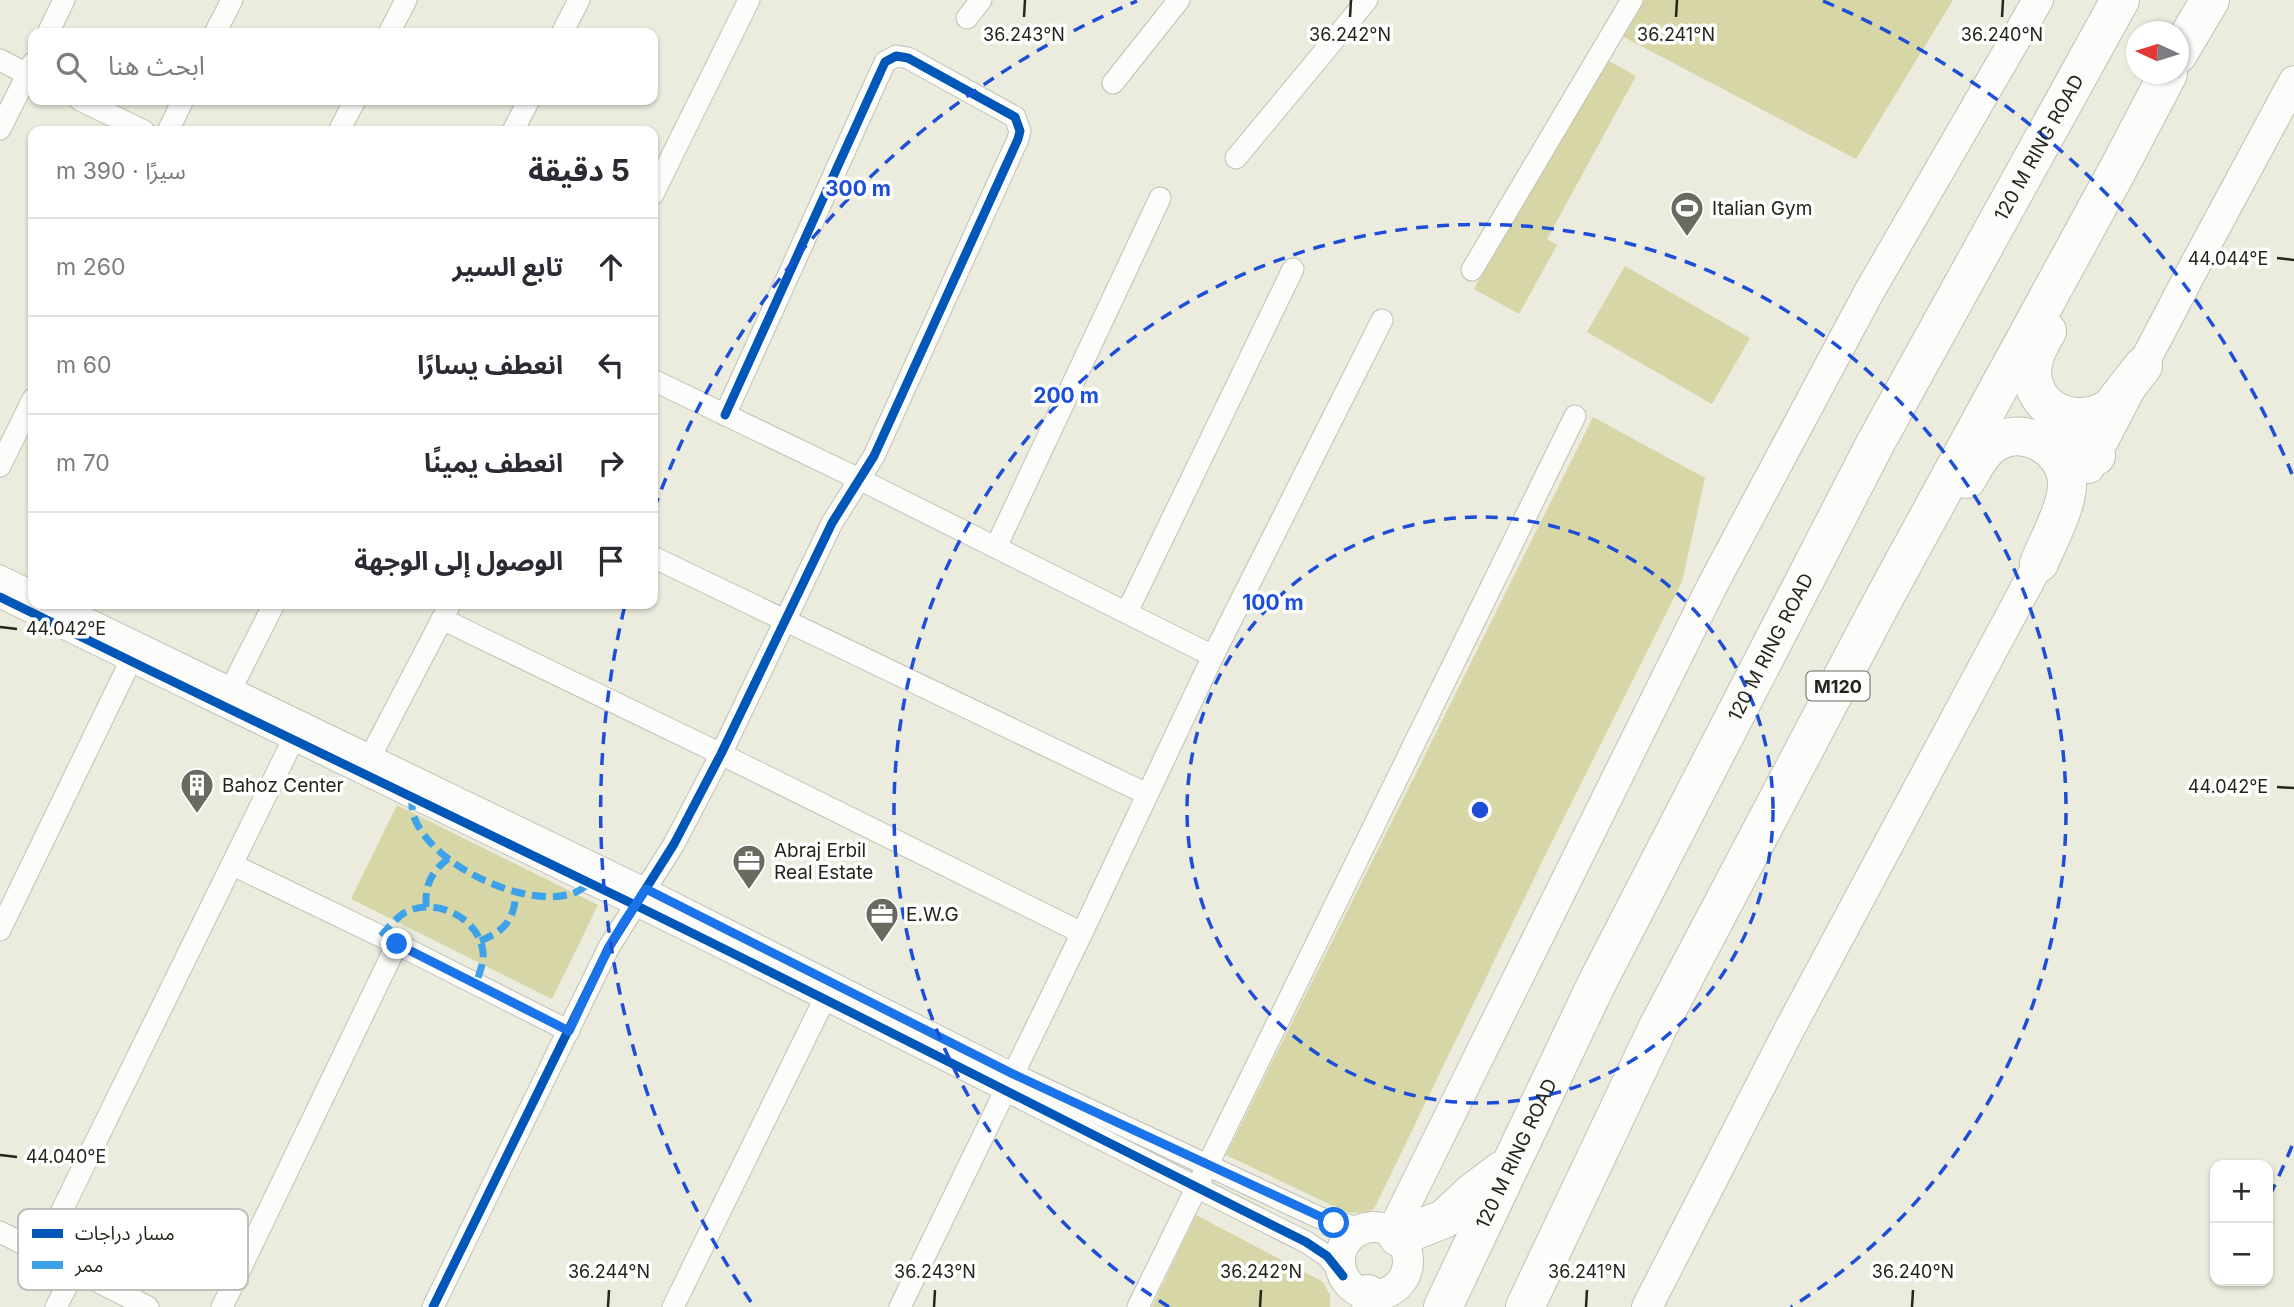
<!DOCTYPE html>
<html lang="ar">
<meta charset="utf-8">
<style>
body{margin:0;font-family:Inter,"Noto Sans Arabic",sans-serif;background:#f2f2f3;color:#2b2b33;direction:rtl}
.controls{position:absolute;right:21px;bottom:21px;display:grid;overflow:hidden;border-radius:14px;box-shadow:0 2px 5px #0004}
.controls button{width:63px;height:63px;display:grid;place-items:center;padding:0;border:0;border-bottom:2px solid #e1e1e2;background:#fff;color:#2b2b33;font:35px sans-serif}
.compass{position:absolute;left:2126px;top:21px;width:63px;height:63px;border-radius:50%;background:#fff;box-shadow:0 2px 5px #0004;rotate:274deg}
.stop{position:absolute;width:21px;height:21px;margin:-16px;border:5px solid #1a73e8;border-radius:50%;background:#fff}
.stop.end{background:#1a73e8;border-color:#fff;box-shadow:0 2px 7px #0008}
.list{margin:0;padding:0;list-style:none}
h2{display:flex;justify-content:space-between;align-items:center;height:91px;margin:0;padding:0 28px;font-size:30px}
h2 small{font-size:23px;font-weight:400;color:#7c7c81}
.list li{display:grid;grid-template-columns:46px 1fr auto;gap:21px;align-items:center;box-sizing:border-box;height:98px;padding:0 28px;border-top:2px solid #e1e1e2}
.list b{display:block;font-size:26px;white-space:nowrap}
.list em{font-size:23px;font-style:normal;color:#7c7c81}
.icon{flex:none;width:38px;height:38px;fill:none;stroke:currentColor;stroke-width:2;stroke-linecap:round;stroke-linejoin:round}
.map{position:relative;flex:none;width:2294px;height:1307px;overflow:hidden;direction:ltr}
.search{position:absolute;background:#fff;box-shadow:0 2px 5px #0004;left:28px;top:28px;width:630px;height:77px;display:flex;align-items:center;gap:18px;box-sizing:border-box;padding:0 24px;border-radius:14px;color:#7c7c81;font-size:26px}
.panel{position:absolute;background:#fff;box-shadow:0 2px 5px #0004;left:28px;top:126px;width:630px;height:483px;border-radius:14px;direction:rtl}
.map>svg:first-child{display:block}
.green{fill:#d7d6a6}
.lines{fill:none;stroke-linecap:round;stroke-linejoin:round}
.street-casing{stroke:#c0c0b6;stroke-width:23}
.secondary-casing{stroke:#c0c0b6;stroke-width:32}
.highway-casing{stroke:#c0c0b6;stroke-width:40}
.street{stroke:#fcfcfa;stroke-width:21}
.secondary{stroke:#fcfcfa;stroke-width:30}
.highway{stroke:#fcfcfa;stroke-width:38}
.quiet{stroke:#3ea2ea;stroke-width:7;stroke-dasharray:14 7;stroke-linecap:butt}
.cycleway-casing{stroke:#fff;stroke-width:13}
.cycleway{stroke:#0057b8;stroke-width:9}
.route{stroke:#1a73e8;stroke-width:9}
.ticks{fill:none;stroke:#25251c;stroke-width:2.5}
.ring{fill:none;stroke:#1d4ed8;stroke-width:3.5;stroke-dasharray:12 9}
.labels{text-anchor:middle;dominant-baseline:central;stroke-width:7;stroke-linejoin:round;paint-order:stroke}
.shield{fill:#fff;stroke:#666660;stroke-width:2}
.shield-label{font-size:18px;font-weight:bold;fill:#25251c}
.street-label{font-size:19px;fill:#25251c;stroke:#fff}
.poi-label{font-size:19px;fill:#25251c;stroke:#fff;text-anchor:start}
.key{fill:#fff;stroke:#bebebb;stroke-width:2}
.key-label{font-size:19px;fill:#25251c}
.ticks-label{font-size:18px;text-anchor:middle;fill:#25251c;stroke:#fff;stroke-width:7;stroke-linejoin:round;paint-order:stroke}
.centre{fill:#1d4ed8;stroke:#fff;stroke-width:3.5}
.ring-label{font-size:21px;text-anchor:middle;font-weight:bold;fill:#1d4ed8;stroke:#fff;stroke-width:7;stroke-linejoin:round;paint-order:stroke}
</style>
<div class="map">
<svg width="2294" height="1307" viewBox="0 0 2294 1307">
<rect width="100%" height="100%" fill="#ebebde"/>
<!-- green -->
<g class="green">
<polygon points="1642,0 1953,0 1856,159 1622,36"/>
<polygon points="1600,56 1636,76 1547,239 1557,245 1519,314 1474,289"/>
<polygon points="1625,266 1750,338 1712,404 1587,332"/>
<polygon points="1593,417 1705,478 1682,582 1542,862 1374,1209 1367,1212 1348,1213 1226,1155"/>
<polygon points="397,805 598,905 552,999 351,899"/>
<polygon points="1196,1215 1323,1282 1330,1295 1330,1307 1152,1307"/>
</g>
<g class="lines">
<defs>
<g id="street">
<polyline points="967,18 981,0"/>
<polyline points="48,33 64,0"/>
<polyline points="215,33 232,0"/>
<polyline points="389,33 406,0"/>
<polyline points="562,33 579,0"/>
<polyline points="0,60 33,77"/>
<polyline points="1113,83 1179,0"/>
<polyline points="80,100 144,131"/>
<polyline points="0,129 33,63"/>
<polyline points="168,131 183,100"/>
<polyline points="339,131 355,100"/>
<polyline points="513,131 529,100"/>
<polyline points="1236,158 1367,0"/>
<polyline points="653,194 749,0"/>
<polyline points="1472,270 1632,0"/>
<polyline points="653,380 859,479 1213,656"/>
<polyline points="0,466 33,399"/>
<polyline points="996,547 1160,198"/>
<polyline points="653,557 1147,794"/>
<polyline points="0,576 33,592"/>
<path d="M0,597C210,701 422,800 633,904C858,1014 1081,1130 1306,1242L1327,1256L1343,1276"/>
<polyline points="57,604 646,889 1013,1074 1320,1218 1362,1229"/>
<polyline points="1127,612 1293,269"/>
<polyline points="442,619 721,754 1082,933"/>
<polyline points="231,689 274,604"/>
<polyline points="365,767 450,604"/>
<polyline points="233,865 397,944 569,1031"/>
<polyline points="0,930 130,662"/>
<polyline points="0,1232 148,1307"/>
<polyline points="41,1253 293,740"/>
<polyline points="56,1307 75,1270"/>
<polyline points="222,1307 397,944"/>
<polyline points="433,1307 609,947 674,844 721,754 832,523 874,456 1018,139 1020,131 1015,117 908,58 896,56 885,62 725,415"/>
<polyline points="673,1307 824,1000"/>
<polyline points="900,1307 1082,933 1213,656 1382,320"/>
<polyline points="1138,1307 1575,416"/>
</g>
<g id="secondary">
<polyline points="2089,468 2196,263 2294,81"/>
<circle cx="1374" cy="1261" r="34"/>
<polyline points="1392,1232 1711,588 1869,292 2038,0"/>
<polyline points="1647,1307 1788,1032 2048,546"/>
</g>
<g id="highway">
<polyline points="2178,54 2210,0"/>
<path d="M2047,331C2040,344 2032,357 2032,372C2034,414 2080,429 2111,407L2143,366"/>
<path d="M2049,447C2065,458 2077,465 2096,456C2092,435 2086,426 2067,417"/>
<path d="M1967,479C1974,467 1980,453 1993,444C2022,424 2063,446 2067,480C2069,504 2048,541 2039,563"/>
<polyline points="1398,1237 1444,1219 1472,1193 1501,1171"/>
<polyline points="1368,1294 1373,1307"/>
<path id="s1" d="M1443,1307L1596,985L1875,444L2120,0"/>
<polyline points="1525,1307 1657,1029 1882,602 2116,173 2168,74"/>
</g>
</defs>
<!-- street casing -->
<use href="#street" class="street-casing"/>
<!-- secondary casing -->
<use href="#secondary" class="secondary-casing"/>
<!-- highway casing -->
<use href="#highway" class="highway-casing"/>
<!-- street -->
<use href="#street" class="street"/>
<!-- secondary -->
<use href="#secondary" class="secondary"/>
<!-- highway -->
<use href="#highway" class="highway"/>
<!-- quiet -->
<g class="quiet">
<path d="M411,796C412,803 412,811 414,817C432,865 522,908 571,894C578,892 584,887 590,883"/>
<path d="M426,907C425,884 431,872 449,858"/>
<path d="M381,936C388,928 395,919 404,913C434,896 479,917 483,952C484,963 479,974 476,984"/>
<path d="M480,941C506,930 514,920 516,892"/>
</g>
<defs>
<g id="cycleway">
<path d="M0,597C210,701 422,800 633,904C858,1014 1081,1130 1306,1242L1327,1256L1343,1276"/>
<polyline points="433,1307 609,947 674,844 721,754 832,523 874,456 1018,139 1020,131 1015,117 908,58 896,56 885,62 725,415"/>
</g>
</defs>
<!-- cycleway casing -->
<use href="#cycleway" class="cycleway-casing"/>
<!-- cycleway -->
<use href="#cycleway" class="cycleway"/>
</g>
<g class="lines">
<!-- route -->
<polyline class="route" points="397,944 569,1031 609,947 624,922 646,889 1013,1074 1334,1223"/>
</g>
<!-- ticks -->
<path class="ticks" d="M1024,17L1025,0M1350,17L1351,0M1676,17L1677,0M2002,17L2003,0M2277,258L2294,260M0,627L17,629M2277,787L2294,788M0,1155L17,1157M608,1307L609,1290M934,1307L935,1290M1260,1307L1261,1290M1586,1307L1587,1290M1912,1307L1913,1290"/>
<!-- distance rings -->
<g class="ring">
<circle cx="1480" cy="810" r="293"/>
<path d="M1169 1307A586 586 0 1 1 1791 1307"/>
<path d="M2292 1146A879 879 0 0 1 2270 1195M751 1302A879 879 0 0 1 625 605M654 509A879 879 0 0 1 1137 1M1823 1A879 879 0 0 1 2292 474"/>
</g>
<!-- icons -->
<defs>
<symbol id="stadium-pin" viewBox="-11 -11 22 30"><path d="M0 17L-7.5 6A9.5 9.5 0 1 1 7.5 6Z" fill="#6a6a60" stroke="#fff"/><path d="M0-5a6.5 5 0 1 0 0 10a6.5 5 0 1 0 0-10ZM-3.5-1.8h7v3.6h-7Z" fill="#fff"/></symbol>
<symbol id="building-pin" viewBox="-11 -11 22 30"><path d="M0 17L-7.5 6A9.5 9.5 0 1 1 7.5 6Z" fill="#6a6a60" stroke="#fff"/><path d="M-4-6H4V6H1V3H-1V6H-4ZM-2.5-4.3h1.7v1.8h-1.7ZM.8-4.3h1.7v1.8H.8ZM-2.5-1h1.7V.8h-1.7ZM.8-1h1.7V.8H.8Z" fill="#fff"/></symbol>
<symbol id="office-pin" viewBox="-11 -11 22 30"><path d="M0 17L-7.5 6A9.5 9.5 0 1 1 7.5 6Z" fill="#6a6a60" stroke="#fff"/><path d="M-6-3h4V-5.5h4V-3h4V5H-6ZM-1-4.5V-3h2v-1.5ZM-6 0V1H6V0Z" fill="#fff"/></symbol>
</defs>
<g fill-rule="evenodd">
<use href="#stadium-pin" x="1668" y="189" width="38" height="52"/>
<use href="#building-pin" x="178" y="766" width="38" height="52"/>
<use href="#office-pin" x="730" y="842" width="38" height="52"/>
<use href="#office-pin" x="863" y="895" width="38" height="52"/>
</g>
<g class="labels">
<!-- shield labels -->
<rect class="shield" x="1806.5" y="671.5" width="63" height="29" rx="5"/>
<g class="shield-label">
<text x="1838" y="686">M120</text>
</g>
<!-- street labels -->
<g class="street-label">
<text stroke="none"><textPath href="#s1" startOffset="1304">120 M RING ROAD</textPath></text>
<text stroke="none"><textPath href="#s1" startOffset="737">120 M RING ROAD</textPath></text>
<text stroke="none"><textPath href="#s1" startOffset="170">120 M RING ROAD</textPath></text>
</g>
<!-- poi labels -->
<g class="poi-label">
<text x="1712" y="208">Italian Gym</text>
<text x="222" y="785">Bahoz Center</text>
<text x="774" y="850">Abraj Erbil<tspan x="774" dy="22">Real Estate</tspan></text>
<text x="906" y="914">E.W.G</text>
</g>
</g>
<!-- legend -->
<rect x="18" y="1209" width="230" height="81" rx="10" class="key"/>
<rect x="32" y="1229" width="31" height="9" fill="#0057b8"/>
<rect x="32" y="1261" width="31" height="8" fill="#3ea2ea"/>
<g class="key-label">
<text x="75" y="1240">مسار دراجات</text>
<text x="75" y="1272">ممر</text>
</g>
<g class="ticks-label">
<text x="1024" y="41">36.243°N</text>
<text x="1350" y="41">36.242°N</text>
<text x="1676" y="41">36.241°N</text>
<text x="2002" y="41">36.240°N</text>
<text x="2228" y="265">44.044°E</text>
<text x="66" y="635">44.042°E</text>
<text x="2228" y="793">44.042°E</text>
<text x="66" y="1163">44.040°E</text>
<text x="609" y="1278">36.244°N</text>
<text x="935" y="1278">36.243°N</text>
<text x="1261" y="1278">36.242°N</text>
<text x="1587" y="1278">36.241°N</text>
<text x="1913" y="1278">36.240°N</text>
</g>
<circle cx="1480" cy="810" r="10" class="centre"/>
<g class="ring-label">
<text x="858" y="196">300 m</text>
<text x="1066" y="403">200 m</text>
<text x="1273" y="610">100 m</text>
</g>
</svg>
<div class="controls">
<button>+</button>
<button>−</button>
</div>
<svg class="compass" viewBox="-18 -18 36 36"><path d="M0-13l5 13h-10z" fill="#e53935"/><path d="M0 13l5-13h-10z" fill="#7c7c81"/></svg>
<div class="stop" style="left:1334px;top:1223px"></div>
<div class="stop end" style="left:397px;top:944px"></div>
<div class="search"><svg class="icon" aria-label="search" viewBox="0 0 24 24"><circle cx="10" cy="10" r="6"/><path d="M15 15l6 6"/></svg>ابحث هنا</div>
<section class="panel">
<h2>5 دقيقة<small>سيرًا · 390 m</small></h2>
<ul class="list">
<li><svg class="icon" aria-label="ahead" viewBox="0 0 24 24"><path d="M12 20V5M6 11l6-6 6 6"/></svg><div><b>تابع السير</b></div><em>260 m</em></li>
<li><svg class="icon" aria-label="left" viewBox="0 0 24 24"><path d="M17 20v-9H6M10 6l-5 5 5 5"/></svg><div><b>انعطف يسارًا</b></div><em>60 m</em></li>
<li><svg class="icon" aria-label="right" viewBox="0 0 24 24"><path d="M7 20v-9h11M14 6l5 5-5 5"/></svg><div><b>انعطف يمينًا</b></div><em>70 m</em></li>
<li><svg class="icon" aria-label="arrive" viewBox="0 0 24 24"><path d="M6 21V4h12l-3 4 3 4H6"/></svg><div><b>الوصول إلى الوجهة</b></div></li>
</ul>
</section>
</div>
